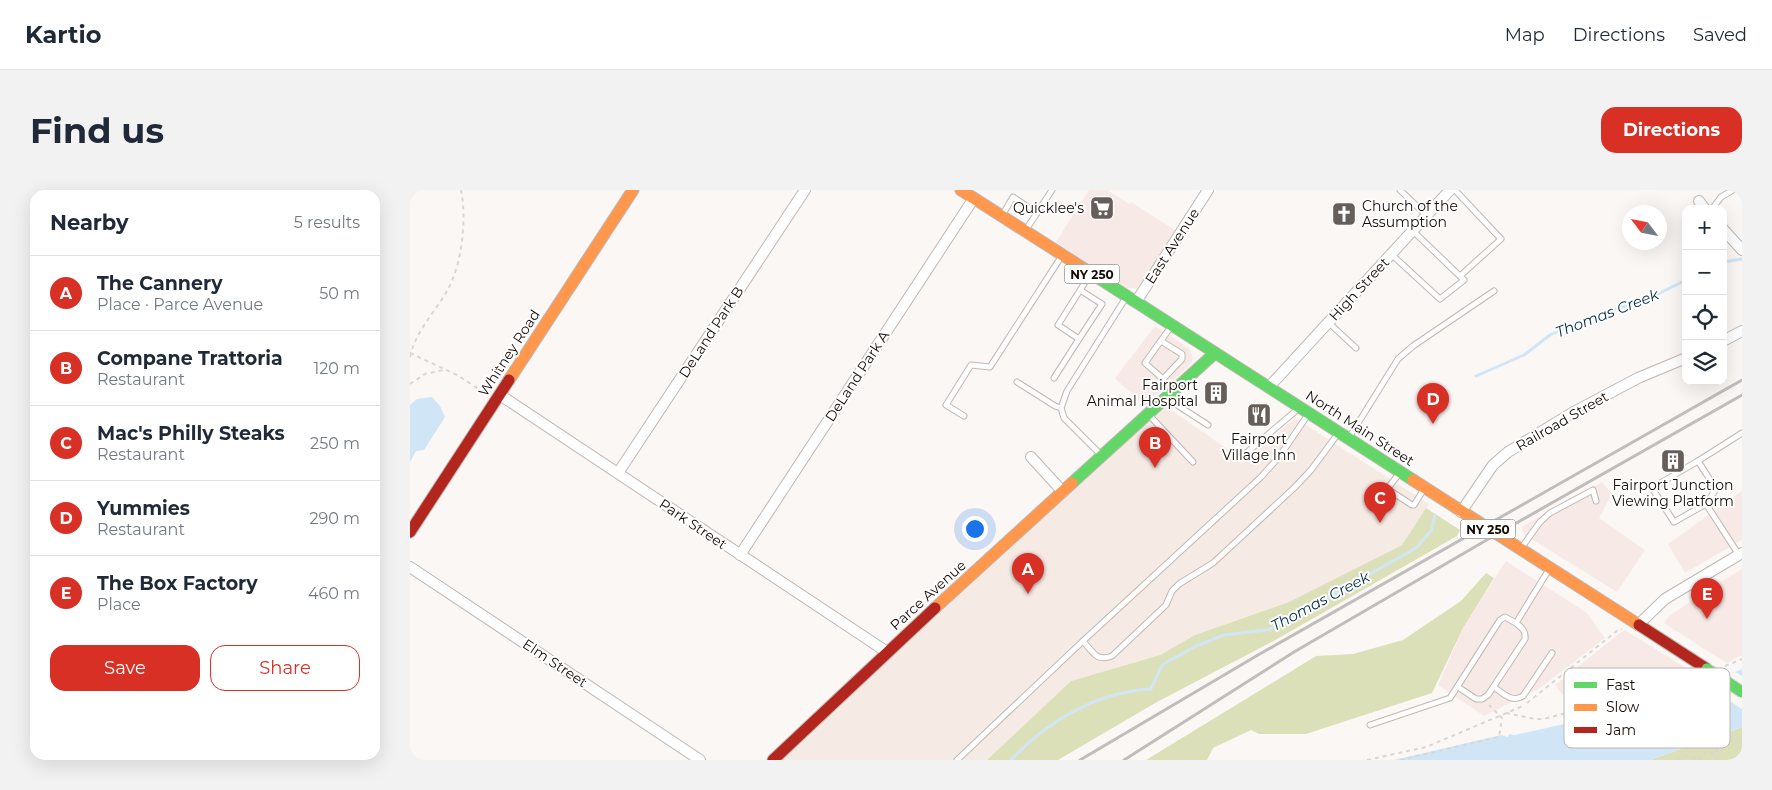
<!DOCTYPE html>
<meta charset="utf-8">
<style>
body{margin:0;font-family:Montserrat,sans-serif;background:#f2f2f3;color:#1f2937}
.controls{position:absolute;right:15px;top:15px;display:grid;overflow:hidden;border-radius:10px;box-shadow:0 5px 20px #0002}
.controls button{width:45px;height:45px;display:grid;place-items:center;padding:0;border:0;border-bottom:1px solid #e0e1e3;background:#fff;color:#1f2937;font:25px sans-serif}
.compass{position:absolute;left:1212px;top:15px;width:45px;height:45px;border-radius:50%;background:#fff;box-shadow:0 5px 20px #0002;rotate:302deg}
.you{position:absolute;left:564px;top:338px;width:18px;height:18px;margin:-12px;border:4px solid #fff;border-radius:50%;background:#1a73e8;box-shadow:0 0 0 8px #1a73e833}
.badge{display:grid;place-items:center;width:32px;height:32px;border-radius:50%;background:#d93025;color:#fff;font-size:16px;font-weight:700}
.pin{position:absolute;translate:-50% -41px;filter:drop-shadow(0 1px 2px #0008)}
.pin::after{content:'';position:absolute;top:26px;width:18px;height:15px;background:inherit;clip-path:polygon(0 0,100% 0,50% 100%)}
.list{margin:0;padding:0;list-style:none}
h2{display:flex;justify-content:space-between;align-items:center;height:65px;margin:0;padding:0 20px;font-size:21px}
h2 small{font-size:16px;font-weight:400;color:#747a83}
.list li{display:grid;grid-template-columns:32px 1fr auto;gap:15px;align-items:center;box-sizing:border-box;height:75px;padding:0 20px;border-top:1px solid #e0e1e3}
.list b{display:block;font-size:19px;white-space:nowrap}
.list p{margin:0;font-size:16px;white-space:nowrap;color:#747a83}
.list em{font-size:16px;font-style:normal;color:#747a83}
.actions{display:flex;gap:10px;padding:15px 20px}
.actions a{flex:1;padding:11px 0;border:1px solid #d93025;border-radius:15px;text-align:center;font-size:18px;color:#d93025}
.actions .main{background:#d93025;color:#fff}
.icon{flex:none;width:28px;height:28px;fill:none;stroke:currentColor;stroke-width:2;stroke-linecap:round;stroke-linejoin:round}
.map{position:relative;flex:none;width:1332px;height:570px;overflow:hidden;border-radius:15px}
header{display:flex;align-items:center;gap:30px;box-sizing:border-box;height:70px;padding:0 25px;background:#fff;border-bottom:1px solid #e0e1e3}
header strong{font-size:24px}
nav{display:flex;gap:28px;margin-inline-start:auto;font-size:18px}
.intro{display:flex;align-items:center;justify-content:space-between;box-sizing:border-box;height:120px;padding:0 30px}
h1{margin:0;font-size:35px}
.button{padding:12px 22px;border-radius:15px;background:#d93025;color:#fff;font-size:18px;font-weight:700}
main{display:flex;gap:30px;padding:0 30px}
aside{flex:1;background:#fff;border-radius:15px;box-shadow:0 5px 20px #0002}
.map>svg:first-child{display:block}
.commercial{fill:#f7eae6}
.built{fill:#f6eae4}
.green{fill:#dce0b8}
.water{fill:#d0e6f7}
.pier{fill:#fbf7f5}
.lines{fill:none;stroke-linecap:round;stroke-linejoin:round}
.stream{stroke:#d0e6f7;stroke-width:3}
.lane-casing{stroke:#c0b8b4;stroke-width:7}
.street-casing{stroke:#c0b8b4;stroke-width:12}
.fast-casing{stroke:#c0b8b4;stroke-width:13}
.slow-casing{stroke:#c0b8b4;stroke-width:13}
.jam-casing{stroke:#c0b8b4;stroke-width:13}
.path{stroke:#d8d7d6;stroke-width:2;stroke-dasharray:4 4;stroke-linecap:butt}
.lane{stroke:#fefefe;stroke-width:5}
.street{stroke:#fefefe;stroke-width:10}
.fast{stroke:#63d668;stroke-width:11}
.slow{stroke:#ff974d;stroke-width:11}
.jam{stroke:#b3261e;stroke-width:11}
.rail{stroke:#c0bdbc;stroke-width:3}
.fast-bridge-casing{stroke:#d8d5d3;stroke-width:13;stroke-linecap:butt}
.fast-bridge{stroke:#63d668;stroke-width:11}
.labels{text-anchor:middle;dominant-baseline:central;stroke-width:4;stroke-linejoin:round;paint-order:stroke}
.shield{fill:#fff;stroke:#5d5450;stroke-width:1}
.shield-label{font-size:12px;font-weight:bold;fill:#170b05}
.poi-label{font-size:14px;fill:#170b05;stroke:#fff;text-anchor:end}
.street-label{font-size:14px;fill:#170b05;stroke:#fff}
.water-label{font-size:15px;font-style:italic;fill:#032d45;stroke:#fff}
.key{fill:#fff;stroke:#b9b6b4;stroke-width:1}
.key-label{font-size:14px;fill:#170b05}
</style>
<header>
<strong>Kartio</strong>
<nav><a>Map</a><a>Directions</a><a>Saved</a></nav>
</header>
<div class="intro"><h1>Find us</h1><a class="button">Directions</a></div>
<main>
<aside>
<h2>Nearby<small>5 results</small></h2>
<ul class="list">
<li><span class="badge">A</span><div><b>The Cannery</b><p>Place · Parce Avenue</p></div><em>50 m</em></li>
<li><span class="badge">B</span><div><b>Compane Trattoria</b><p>Restaurant</p></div><em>120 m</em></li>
<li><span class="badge">C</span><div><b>Mac's Philly Steaks</b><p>Restaurant</p></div><em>250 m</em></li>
<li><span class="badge">D</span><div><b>Yummies</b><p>Restaurant</p></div><em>290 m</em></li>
<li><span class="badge">E</span><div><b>The Box Factory</b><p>Place</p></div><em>460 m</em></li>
</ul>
<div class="actions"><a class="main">Save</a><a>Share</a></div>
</aside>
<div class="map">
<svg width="1332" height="570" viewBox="0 0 1332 570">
<rect width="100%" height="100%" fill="#fbf7f5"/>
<!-- commercial -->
<g class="commercial">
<polygon points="679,0 697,0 719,14 721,12 765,40 730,95 727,98 717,98 646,52"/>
<polygon points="745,136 780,159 783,169 780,175 735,216 705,188"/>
<polygon points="1192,292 1202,304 1189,328 1235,360 1207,402 1115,345 1112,340 1113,336"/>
<polygon points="1332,301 1332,350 1275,383 1258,354"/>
<polygon points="1096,371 1177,423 1195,448 1130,498 1074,526 1028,495 1054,436"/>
<polygon points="1332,379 1332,465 1317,473 1294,459 1254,433 1258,427 1294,402"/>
<polygon points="1215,440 1281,481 1278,487 1294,497 1253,513 1229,510 1217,516 1189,477 1153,505 1145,495 1206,446"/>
</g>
<!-- built -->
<polygon class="built" points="755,216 835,271 885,228 1019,314 992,355 879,412 785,445 750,465 661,491 577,570 370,570"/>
<!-- green -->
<g class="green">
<polygon points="1016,318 1050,340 1047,346 869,448 747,512 648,570 577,570 661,491 750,465 785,445 879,412 992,355"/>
<polygon points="1076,383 1084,388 1053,438 1022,503 896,544 849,544 841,540 803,558 797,570 736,570 906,466 943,464 993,450 1051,411"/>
<polygon points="1332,537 1332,570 1240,570"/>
</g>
<!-- water -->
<g class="water">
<polygon points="22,207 30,216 35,227 14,260 6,261 0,272 0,215 7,209"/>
<polygon points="1332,479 1332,537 1240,570 984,570 1091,545 1098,547 1099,544 1105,545 1203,523 1229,510 1253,513"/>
</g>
<!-- pier -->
<polygon class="pier" points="1323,481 1332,486 1332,519 1294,494"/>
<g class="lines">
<!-- stream -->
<g class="stream">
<polyline points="1313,72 1332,69"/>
<polyline points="1066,186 1114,165 1140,145 1170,131 1242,107 1276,90"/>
<path d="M601,570C637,531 687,502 741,499L752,475L786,456L814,445L857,440L875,432L1006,358L1021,341L1025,325"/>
</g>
<defs>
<g id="lane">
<polyline points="990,0 1016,25"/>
<polyline points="1045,0 1091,49 1050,86"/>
<polyline points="1302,19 1311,7 1323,0"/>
<polyline points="627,23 642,0"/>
<polyline points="593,24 603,7 627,23 617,38"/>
<polyline points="981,64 1030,109 1054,90 1003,41"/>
<polyline points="670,100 692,114 669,149 648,135 679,86"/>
<polyline points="919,133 946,158"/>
<polyline points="751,151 772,164 772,169 753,189 735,173 760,138"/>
<polyline points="644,188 669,149"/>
<polyline points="607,192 645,216 651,218"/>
<polyline points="759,206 767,215 798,235"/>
<polyline points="739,225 783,272"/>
<polyline points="554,226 536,215 561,175 580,177 651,67"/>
<polyline points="940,246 988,169 1003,156 1084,101"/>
<polyline points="835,264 888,219"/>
<polyline points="691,265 654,228 651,218 657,201 715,109"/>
<polyline points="1288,271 1332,243"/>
<polyline points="988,285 978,298 979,300 1002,315 1004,315 1014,299"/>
<polyline points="1296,314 1264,332 1242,298 1288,271 1306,299 1296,314 1329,365"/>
<polyline points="1112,357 1130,332 1140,323 1183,300 1186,311"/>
<path d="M673,451C683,462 686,472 702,466L756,415L762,401L769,394L803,373L884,298L901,280L927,245"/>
<path d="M1048,497L1066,509H1072L1078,505L1115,449C1116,441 1112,438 1106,433"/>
<path d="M1084,497C1094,504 1102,513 1113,506L1142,463"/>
<polyline points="960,535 1040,508 1090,430 1095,427 1106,433 1138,381"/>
<polyline points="547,570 673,451 851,287 869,267 897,226"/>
</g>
<g id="street">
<polyline points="1289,11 1295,19"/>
<polyline points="1313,39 1332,60"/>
<polyline points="726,112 798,0"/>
<polyline points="1313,151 1332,141"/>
<polyline points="859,197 1040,0"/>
<polyline points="90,205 477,462"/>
<polyline points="621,267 653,302"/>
<polyline points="208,283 395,0"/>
<polyline points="1051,322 1083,275 1098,262 1162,223 1228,188 1276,168"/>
<polyline points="330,365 564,8"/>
<polyline points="0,377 290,570"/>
<polyline points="1228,435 1255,409 1332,363"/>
</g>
<g id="fast">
<polyline points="684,85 1003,290"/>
<polyline points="662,293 805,163"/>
</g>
<g id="slow">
<polyline points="551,0 684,85"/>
<polyline points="99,190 223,0"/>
<polyline points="1003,290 1229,435"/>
<polyline points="525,418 662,293"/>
</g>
<g id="jam">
<polyline points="0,342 99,190"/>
<polyline points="1229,435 1297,479"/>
<polyline points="363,570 525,418"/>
</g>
</defs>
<!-- lane casing -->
<use href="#lane" class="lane-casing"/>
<!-- street casing -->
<use href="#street" class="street-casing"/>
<!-- fast casing -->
<use href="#fast" class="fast-casing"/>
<!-- slow casing -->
<use href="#slow" class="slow-casing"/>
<!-- jam casing -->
<use href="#jam" class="jam-casing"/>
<!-- path -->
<g class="path">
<polyline points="0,163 47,185 75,203"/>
<path d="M0,167C5,142 25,122 37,101C52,75 57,29 51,0"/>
<polyline points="0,194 15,184 34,180"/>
<polyline points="1315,476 1332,469"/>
<polyline points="1274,500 1273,497 1281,485"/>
<polyline points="1117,513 1208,440 1212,439"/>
<polyline points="1096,523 1125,529 1133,529 1228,505 1252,509 1280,497 1284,490 1288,489"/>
<polyline points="957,570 1016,557 1113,516"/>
<polyline points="990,570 1089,547 1092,528 1079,515"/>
<path d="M1267,570C1275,565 1280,565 1288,570"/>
<polyline points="1290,570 1291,565 1296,562 1306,564"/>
<path d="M1308,570C1302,554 1318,542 1332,552"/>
</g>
<!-- lane -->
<use href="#lane" class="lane"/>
<!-- street -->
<use href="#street" class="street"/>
<!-- fast -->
<use href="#fast" class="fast"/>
<!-- slow -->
<use href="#slow" class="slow"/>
<!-- jam -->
<use href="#jam" class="jam"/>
<!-- rail -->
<g class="rail">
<polyline points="670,570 848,465 1332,190"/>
<polyline points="714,570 884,462 1087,344 1332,205"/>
</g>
<defs>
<polyline id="fast-bridge" points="1297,479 1332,502"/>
</defs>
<!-- fast-bridge casing -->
<use href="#fast-bridge" class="fast-bridge-casing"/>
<!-- fast-bridge -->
<use href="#fast-bridge" class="fast-bridge"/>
</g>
<!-- icons -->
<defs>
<symbol id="supermarket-square" viewBox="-11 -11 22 22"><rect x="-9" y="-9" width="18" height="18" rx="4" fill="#675e59" stroke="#fff"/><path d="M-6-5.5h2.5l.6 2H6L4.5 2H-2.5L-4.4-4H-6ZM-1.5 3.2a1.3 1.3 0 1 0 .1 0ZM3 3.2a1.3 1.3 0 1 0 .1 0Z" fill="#fff"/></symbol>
<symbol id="church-square" viewBox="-11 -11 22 22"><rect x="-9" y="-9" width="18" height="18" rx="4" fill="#675e59" stroke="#fff"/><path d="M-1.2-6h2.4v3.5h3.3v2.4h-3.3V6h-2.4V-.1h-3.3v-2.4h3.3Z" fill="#fff"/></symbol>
<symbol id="building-square" viewBox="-11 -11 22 22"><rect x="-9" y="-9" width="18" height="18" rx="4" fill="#675e59" stroke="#fff"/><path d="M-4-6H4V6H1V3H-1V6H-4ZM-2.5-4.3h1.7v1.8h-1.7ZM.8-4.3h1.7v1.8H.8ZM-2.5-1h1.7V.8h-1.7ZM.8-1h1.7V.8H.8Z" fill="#fff"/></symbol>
<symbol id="restaurant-square" viewBox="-11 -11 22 22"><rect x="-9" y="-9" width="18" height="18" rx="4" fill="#675e59" stroke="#fff"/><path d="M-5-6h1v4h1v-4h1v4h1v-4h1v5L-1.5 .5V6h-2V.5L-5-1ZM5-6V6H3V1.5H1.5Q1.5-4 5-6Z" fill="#fff"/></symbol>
</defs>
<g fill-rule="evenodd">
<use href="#supermarket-square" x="678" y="4" width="28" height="28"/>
<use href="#church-square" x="920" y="10" width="28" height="28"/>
<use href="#building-square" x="792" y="189" width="28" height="28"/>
<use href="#restaurant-square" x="835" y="211" width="28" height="28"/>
<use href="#building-square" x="1249" y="257" width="28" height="28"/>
</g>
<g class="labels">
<!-- shield labels -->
<g class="shield">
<rect x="654.5" y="74.5" width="55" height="19" rx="4"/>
<rect x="1050.5" y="329.5" width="55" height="19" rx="4"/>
</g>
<g class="shield-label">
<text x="682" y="84">NY 250</text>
<text x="1078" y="339">NY 250</text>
</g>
<!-- poi labels -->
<g class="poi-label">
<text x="952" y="16" text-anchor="start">Church of the<tspan x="952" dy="16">Assumption</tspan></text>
<text x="674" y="18">Quicklee's</text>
<text x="788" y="195">Fairport<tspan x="788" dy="16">Animal Hospital</tspan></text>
<text x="849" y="249" text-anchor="middle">Fairport<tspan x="849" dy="16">Village Inn</tspan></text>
<text x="1263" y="295" text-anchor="middle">Fairport Junction<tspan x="1263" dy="16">Viewing Platform</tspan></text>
</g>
<!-- street labels -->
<g class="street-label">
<text transform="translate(762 56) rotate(-57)">East Avenue</text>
<text transform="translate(949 99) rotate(-47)">High Street</text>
<text transform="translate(301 142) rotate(-57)">DeLand Park B</text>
<text transform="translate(99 163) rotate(-57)">Whitney Road</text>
<text transform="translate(447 186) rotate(-57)">DeLand Park A</text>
<text transform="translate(1152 231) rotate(-30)">Railroad Street</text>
<text transform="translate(950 238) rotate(33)">North Main Street</text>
<text transform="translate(283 334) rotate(34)">Park Street</text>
<text transform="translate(518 405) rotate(-42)">Parce Avenue</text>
<text transform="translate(145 473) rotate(34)">Elm Street</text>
</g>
<!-- water labels -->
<g class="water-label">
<text transform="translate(1197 123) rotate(-21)">Thomas Creek</text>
<text transform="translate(910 411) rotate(-28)">Thomas Creek</text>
</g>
</g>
<!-- legend -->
<rect x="1154" y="478" width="166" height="80" rx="8" class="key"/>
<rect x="1164" y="492" width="23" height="6" fill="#63d668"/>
<rect x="1164" y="514" width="23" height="7" fill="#ff974d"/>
<rect x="1164" y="537" width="23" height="6" fill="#b3261e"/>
<g class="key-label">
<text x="1196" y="500">Fast</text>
<text x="1196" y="522">Slow</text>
<text x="1196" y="545">Jam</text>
</g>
</svg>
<div class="controls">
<button>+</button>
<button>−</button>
<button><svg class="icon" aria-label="locate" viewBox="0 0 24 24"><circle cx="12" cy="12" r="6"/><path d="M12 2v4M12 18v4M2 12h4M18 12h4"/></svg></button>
<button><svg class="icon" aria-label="layers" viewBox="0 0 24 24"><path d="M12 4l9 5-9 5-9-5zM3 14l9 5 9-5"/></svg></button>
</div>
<svg class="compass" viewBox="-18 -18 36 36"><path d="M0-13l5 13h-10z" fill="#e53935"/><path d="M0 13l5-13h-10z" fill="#747a83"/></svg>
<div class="you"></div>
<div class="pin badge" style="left:618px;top:404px">A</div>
<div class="pin badge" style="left:745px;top:278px">B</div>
<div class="pin badge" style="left:970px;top:333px">C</div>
<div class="pin badge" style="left:1023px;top:234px">D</div>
<div class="pin badge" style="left:1297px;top:429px">E</div>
</div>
</main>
